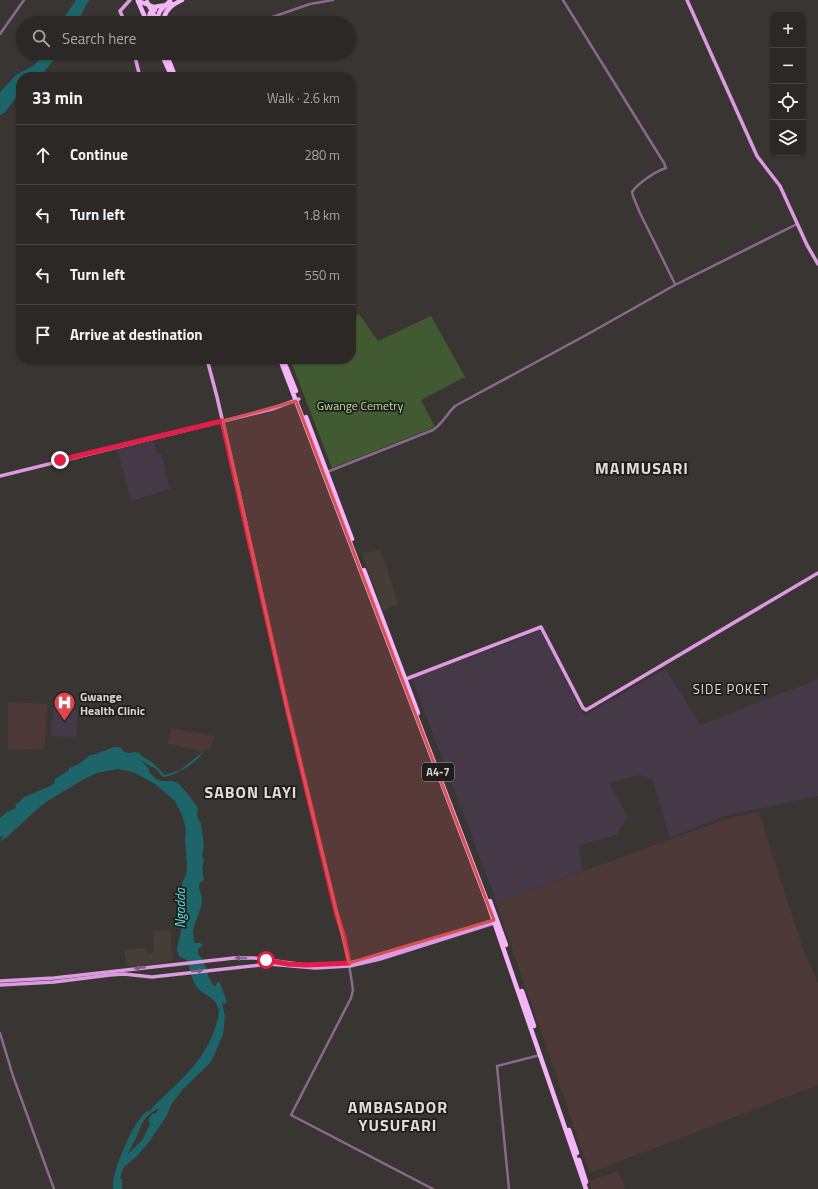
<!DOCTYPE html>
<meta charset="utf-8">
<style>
body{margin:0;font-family:"Titillium Web",sans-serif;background:#373432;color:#f1f3f6}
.controls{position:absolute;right:12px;top:12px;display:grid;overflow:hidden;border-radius:8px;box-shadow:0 1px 3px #0004}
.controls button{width:36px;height:36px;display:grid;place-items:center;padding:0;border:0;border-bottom:1px solid #474443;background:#2b2826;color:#f1f3f6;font:20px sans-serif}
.stop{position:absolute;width:12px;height:12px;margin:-9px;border:3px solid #e11d48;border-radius:50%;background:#fff}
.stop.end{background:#e11d48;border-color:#fff;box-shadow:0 1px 4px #0008}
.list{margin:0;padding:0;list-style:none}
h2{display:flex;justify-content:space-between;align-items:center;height:52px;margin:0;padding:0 16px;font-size:17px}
h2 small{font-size:13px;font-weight:400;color:#a6a6a7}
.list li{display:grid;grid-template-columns:26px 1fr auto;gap:12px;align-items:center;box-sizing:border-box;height:60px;padding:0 16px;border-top:1px solid #474443}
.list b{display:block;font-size:15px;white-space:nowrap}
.list em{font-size:13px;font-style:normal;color:#a6a6a7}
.icon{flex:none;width:22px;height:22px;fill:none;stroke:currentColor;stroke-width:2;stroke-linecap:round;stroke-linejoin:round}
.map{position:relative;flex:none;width:818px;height:1189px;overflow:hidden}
.search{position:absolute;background:#2b2826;box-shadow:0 1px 3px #0004;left:16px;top:16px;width:340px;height:44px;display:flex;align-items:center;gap:10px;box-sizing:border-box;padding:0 14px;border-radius:22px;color:#a6a6a7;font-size:15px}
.panel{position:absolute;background:#2b2826;box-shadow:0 1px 3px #0004;left:16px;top:72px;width:340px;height:292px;border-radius:16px}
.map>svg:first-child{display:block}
.built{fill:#463d36}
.education{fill:#4c3837}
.medical{fill:#453847}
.green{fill:#425a31}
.water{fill:#1d6568;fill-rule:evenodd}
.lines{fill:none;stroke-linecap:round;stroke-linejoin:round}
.minor{stroke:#8a698c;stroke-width:2.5}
.major{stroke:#dd99e1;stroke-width:3.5}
.highway{stroke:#f5b3f8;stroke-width:4.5}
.highway-bridge{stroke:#f5b3f8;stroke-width:4.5}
.oneway{fill:#7e5b7e}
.route{stroke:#e11d48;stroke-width:5}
.marked{fill:#d65353;fill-opacity:0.2;stroke:#d65353;stroke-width:3;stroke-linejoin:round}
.labels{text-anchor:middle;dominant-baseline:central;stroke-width:3.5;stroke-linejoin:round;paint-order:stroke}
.shield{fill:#1f1d1b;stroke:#a09d9c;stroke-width:1}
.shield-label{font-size:11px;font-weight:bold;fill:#d7d4d3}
.park-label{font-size:12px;fill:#b4e494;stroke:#1f1d1b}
.poi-label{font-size:12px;font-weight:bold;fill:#d7d4d3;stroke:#1f1d1b;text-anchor:start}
.neighbourhood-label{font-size:13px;letter-spacing:1px;fill:#e1dcd8;stroke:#1f1d1b}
.water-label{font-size:13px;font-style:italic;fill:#5ee4ea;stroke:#1f1d1b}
.district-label{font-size:16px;font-weight:bold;letter-spacing:1px;fill:#e1dcd8;stroke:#1f1d1b}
</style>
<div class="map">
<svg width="818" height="1189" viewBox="0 0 818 1189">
<rect width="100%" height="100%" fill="#393532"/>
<!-- built -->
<g class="built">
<polygon points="381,550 398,604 383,611 362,553"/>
<polygon points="170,930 173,960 158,964 127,967 124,950 145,948 147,954 154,952 153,931"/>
</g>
<!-- education -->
<g class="education">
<polygon points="8,702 48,704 44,749 8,750"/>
<polygon points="171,728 214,736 211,748 202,752 168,744"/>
<polygon points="759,812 801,943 818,983 818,1085 590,1173 496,903 729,818"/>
<polygon points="618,1171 625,1189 591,1189 589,1181"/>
</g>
<!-- medical -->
<g class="medical">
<polygon points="154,441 157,454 161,454 170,489 131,501 117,449"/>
<polygon points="542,630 543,636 584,716 665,669 701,725 818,679 818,796 725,816 669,838 664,817 652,779 640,775 609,783 628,817 616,835 579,846 582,871 497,903 412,679"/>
<polygon points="54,706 78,711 76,738 50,736"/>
</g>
<!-- green -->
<polygon class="green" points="359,314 378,341 431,316 465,377 421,400 435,427 332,468 290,359 351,359 351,319"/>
<!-- water -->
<g class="water">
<polygon points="76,0 89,0 77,23 62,23 63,19"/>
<polygon points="46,53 59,53 40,77 21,77 21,91 5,112 0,115 0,92 16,75 34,65"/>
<path d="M114,747H120L124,752L129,753L134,752L139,753L142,756L153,763L165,775L180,770L203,752C198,762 175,776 163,777L154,767H151L141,760L149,769V772L156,779L161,781H172L178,783L187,793L198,808L197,816L201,824L204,846L202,857L204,860L202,868L204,880C195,885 201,891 202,899C202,910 195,920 193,930C193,934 194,939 194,943H200L203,945L198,949V954C207,962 206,977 214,986H216L217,982L220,983L227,1002L225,1004L222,1002L225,1017L223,1035L211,1062L182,1090L171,1105L166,1117L149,1142L137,1156L123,1168L120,1179H122V1189H113C111,1173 131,1129 141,1117C143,1114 146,1112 149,1110L150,1112L152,1108C178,1082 205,1062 216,1025C218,1019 220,1012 218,1007C214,996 202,995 196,986C191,978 190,969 187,960L179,956L177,949L182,925V883L186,875L187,868L185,837L186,829L182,815L175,801L155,784L135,773L128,771L118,769L97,773L84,779L46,802L34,812L6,838L0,841L4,835L0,837V818L7,812L16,808L15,803L18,804L23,798L27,796L54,784L55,779L69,770V768L79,764L90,755H93ZM159,1108L156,1113L152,1114L148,1120L150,1124L143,1139L127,1155C129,1151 131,1148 133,1144C143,1126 139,1119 159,1108Z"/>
</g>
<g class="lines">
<!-- minor -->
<g class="minor">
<path d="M563,0L664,163L666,168C656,171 638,183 632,192L633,196L640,213L675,284"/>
<polyline points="255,23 310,4 333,0"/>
<polyline points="0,34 24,0"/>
<path d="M327,472L433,430C442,424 447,414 455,406L588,334L675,285L797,224"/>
<polyline points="349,964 353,990 351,998 291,1115 433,1189"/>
<polyline points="0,1033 13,1076 54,1189"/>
<polyline points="509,1189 497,1066 540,1055"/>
</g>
<!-- major -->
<g class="major">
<polyline points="687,0 757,156 780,186 807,245 818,264"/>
<polyline points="125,23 120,11 130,0"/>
<polyline points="134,53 140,77"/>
<polyline points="207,359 217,397 235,475 287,708 336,912 344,937 349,963"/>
<polyline points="0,476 272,409 299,399"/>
<polyline points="406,679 541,627 583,708 586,710 818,573"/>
<polyline points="335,964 349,963 380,957 495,920"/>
<polyline points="0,981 54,978 234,958 254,958 305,965"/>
<polyline points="0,985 54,982 110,975 124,974 152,977 269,964 315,968 350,966 380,959 497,922"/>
</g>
<!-- highway -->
<g class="highway">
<polyline points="138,1 154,7 173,4"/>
<polyline points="138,1 147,22"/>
<polyline points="148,23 150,13 155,10"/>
<path d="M163,23C164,11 171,5 182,0"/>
<polyline points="161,53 172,77"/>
<polyline points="166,53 175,76"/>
<polyline points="280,359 488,904 586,1189"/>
<polyline points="283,359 296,391"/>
<polyline points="306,417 352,539"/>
<polyline points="364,570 418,713"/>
<polyline points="490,901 506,945"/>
<polyline points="522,991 534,1026"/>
<polyline points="569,1130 577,1153"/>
<polyline points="579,1160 586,1182"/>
</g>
<!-- highway-bridge -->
<g class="highway-bridge">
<polyline points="147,2 155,17"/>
<polyline points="155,23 160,11 170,1"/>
</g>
</g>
<!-- one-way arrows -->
<defs><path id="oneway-solid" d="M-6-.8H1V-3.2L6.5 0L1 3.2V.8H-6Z"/></defs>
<g class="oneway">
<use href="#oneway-solid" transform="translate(241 958) rotate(-179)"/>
<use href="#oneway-solid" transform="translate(140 968) rotate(174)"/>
<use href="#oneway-solid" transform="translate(197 971) rotate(-7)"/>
</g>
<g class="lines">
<!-- route -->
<polyline class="route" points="60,460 222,421 287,708 336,912 344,937 349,963 306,965 288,964 266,960"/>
</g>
<!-- marked area -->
<path class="marked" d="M296,401L494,920L349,963L287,708L223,421Z"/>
<!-- icons -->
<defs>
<symbol id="hospital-pin" viewBox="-11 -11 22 30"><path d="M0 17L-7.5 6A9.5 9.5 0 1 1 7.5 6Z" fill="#e0444e" stroke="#1f1d1b"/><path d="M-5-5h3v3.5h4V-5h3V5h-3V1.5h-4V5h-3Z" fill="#fff"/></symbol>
</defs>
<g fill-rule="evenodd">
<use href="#hospital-pin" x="52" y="690" width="25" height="34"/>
</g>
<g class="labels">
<!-- shield labels -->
<rect class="shield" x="422" y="763" width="32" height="18" rx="3"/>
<g class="shield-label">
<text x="438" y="772">A4-7</text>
</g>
<!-- park labels -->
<g class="park-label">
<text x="360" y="405">Gwange Cemetry</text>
</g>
<!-- poi labels -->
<g class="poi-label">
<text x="80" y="696">Gwange<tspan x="80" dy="14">Health Clinic</tspan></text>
</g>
<!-- neighbourhood labels -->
<g class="neighbourhood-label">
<text x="731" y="689">SIDE POKET</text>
</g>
<!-- water labels -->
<g class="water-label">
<text transform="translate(180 908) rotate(-90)">Ngadda</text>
</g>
<!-- district labels -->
<g class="district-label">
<text x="642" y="468">MAIMUSARI</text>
<text x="251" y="792">SABON LAYI</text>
<text x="398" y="1107">AMBASADOR<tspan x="398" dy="18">YUSUFARI</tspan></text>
</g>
</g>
</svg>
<div class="controls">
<button>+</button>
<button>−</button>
<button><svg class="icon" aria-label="locate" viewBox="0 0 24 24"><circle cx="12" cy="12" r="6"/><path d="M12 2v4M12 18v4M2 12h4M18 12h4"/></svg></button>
<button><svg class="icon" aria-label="layers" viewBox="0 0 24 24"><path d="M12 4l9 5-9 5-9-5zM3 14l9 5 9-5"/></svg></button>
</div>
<div class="stop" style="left:266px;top:960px"></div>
<div class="stop end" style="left:60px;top:460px"></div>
<div class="search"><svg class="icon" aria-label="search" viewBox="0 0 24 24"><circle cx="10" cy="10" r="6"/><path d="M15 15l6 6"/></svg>Search here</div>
<section class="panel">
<h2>33 min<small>Walk · 2.6 km</small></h2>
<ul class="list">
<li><svg class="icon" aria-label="ahead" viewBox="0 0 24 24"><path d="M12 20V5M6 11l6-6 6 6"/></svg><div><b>Continue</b></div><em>280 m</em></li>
<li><svg class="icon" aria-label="left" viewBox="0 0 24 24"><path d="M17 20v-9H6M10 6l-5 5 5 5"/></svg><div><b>Turn left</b></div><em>1.8 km</em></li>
<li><svg class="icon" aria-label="left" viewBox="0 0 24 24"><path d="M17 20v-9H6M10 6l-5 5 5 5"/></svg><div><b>Turn left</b></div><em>550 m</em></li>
<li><svg class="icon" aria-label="arrive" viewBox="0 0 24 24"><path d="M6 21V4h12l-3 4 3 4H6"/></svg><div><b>Arrive at destination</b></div></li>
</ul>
</section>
</div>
